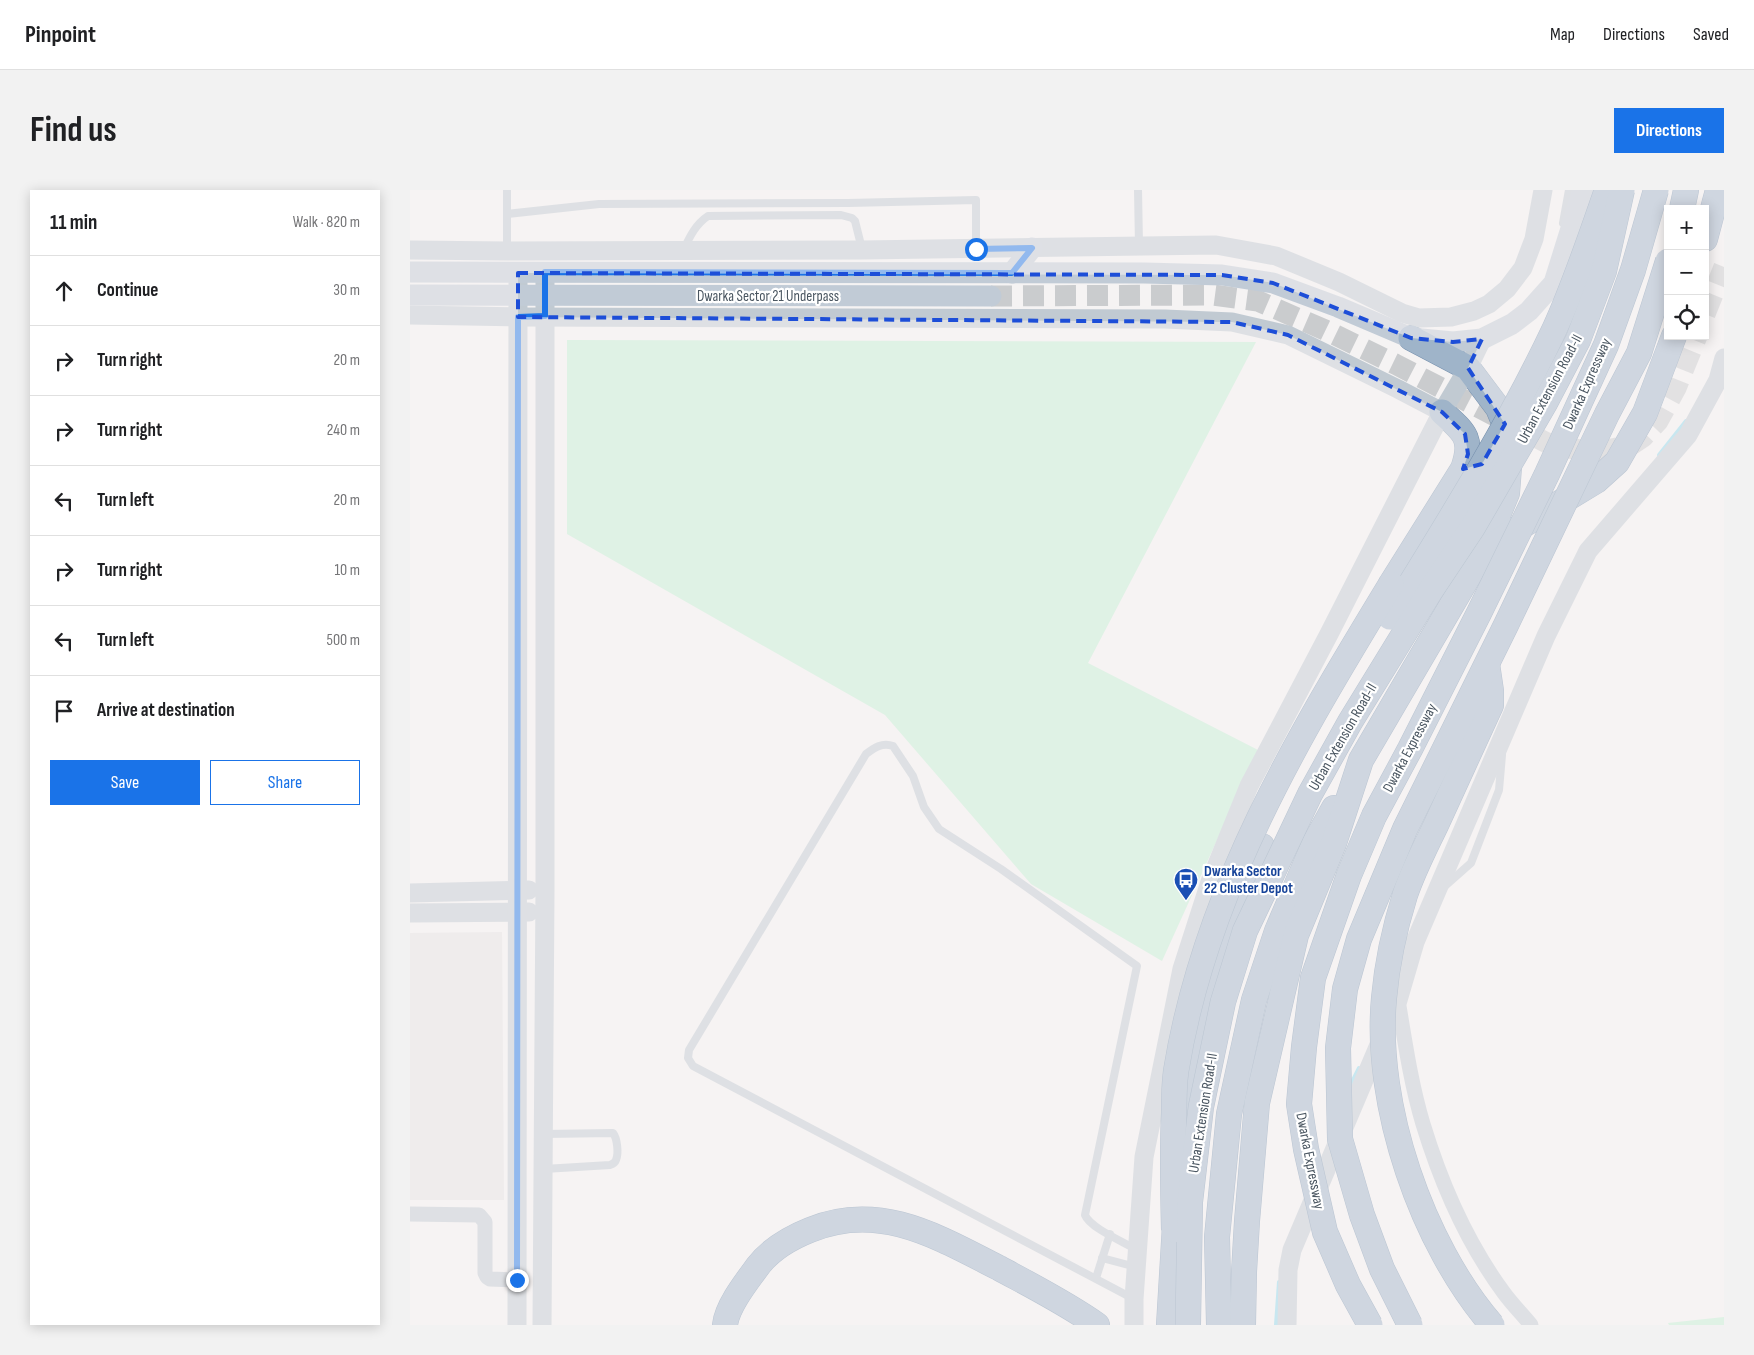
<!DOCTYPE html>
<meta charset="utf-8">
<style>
body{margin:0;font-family:"Sofia Sans Condensed",sans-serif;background:#f2f2f2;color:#202124}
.controls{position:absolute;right:15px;top:15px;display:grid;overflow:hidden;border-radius:0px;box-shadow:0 2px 12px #0003}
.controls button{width:45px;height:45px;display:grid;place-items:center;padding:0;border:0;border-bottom:1px solid #e0e0e0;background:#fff;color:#202124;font:25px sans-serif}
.stop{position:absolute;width:15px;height:15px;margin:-11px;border:4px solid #1a73e8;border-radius:50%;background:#fff}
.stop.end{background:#1a73e8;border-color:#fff;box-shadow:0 1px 5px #0008}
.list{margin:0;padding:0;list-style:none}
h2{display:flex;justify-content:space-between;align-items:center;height:65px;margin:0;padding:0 20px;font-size:21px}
h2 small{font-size:16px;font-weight:400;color:#757577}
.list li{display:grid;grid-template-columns:32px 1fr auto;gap:15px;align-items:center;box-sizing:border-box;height:70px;padding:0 20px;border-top:1px solid #e0e0e0}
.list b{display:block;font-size:19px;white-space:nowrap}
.list em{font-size:16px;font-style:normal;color:#757577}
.actions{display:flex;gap:10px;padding:15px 20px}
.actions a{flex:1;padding:11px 0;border:1px solid #1a73e8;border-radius:0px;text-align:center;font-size:18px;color:#1a73e8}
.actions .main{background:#1a73e8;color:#fff}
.icon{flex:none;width:28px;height:28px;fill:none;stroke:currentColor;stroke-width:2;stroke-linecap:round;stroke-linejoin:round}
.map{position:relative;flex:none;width:1314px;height:1135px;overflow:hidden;border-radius:0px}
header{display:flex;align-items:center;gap:30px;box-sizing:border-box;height:70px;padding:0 25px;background:#fff;border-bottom:1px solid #e0e0e0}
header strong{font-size:24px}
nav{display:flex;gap:28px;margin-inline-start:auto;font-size:18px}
.intro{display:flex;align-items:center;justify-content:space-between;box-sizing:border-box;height:120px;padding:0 30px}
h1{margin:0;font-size:35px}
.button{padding:12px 22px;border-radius:0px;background:#1a73e8;color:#fff;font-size:18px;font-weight:700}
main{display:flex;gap:30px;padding:0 30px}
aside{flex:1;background:#fff;border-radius:0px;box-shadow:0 2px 12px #0003}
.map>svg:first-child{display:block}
.education{fill:#e6e4e5}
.green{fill:#c3f1d5}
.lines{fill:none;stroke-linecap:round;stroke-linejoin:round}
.stream{stroke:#90daee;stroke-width:4}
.secondary-tunnel{stroke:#caccce;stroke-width:21;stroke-dasharray:21 11;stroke-linecap:butt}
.trunk-casing{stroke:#7690ad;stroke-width:26}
.service{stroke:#c1cad2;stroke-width:8}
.minor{stroke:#c1cad2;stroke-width:15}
.tertiary{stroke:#c1cad2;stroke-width:19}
.secondary{stroke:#c1cbd6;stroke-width:21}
.trunk{stroke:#9fb4c9;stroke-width:25}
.trunk-bridge-casing{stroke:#7690ad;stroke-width:26;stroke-linecap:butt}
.trunk-bridge{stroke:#9fb4c9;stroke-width:25}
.route{stroke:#1a73e8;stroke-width:6}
.marked{fill:none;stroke:#1d4ed8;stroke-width:4;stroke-dasharray:10 6;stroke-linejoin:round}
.labels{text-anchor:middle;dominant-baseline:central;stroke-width:4.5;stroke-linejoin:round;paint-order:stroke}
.street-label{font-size:15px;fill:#4a5661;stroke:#fff}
.transit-label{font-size:15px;font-weight:bold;fill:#164399;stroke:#fff;text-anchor:start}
</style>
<header>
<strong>Pinpoint</strong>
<nav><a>Map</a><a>Directions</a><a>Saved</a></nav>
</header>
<div class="intro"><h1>Find us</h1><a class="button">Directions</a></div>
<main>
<aside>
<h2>11 min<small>Walk · 820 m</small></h2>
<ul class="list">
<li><svg class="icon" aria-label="ahead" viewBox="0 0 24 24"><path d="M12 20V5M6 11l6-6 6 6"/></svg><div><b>Continue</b></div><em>30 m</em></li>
<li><svg class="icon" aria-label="right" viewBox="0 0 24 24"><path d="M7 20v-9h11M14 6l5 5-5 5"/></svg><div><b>Turn right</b></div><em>20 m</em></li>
<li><svg class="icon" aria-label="right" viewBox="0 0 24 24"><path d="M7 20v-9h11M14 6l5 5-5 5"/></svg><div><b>Turn right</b></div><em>240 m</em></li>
<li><svg class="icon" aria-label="left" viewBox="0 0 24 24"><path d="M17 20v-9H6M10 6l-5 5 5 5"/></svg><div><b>Turn left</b></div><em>20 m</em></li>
<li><svg class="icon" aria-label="right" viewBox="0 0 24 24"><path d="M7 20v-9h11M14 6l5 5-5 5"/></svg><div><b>Turn right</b></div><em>10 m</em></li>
<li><svg class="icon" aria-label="left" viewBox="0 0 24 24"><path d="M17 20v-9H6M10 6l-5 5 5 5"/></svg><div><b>Turn left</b></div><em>500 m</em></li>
<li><svg class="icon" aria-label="arrive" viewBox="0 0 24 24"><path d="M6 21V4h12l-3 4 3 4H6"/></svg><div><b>Arrive at destination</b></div></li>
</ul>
<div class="actions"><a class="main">Save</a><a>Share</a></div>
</aside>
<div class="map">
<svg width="1314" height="1135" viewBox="0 0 1314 1135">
<rect width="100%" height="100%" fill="#f5f3f3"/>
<!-- education -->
<polygon class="education" points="92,742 94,1010 0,1010 0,743"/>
<!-- green -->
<g class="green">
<polygon points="157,150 846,152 678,473 848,560 752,771 621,694 475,525 157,344"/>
<polygon points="1314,1127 1314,1135 1259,1135 1258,1133"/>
</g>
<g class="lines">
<!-- stream -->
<g class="stream">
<polyline points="1249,265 1276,231"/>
<polyline points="940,896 949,878"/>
<polyline points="866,1135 869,1092"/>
</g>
<!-- secondary-tunnel -->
<g class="secondary-tunnel">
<polyline points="581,106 803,105 848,111 915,140 985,174 1141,255 1171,260 1202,259 1221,255 1233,247 1248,231 1266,198 1287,146"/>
<polyline points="1295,124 1314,77"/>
</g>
<defs>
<g id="trunk">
<polyline points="1272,19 1276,0"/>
<polyline points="1295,49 1308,0"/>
<polyline points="1001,148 1058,178 1088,218 1096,237 1100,264 1097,303 1072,364"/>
<path d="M981,394L1053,279C1064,248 1054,242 1032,222"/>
<path d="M771,951C781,885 791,819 812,756C824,722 839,689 852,656"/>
<path d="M315,1135C317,1116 337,1091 348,1076C361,1059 380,1048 400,1040C469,1011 528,1047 589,1078C622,1096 656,1113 687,1135"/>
<polyline points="759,1135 766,1018"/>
<polyline points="809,1135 807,1047 819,924 844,810 867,741 905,652 924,618"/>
<polyline points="833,1135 834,1082 837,1031 847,913 886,745 924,653 951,570 1071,365 1100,343 1186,291 1207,272 1235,223 1264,146"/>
</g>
</defs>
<!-- trunk casing -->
<use href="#trunk" class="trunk-casing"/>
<!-- service -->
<g class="service">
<polyline points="728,0 729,55"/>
<polyline points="97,24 189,14 438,13 566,10 566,59"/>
<polyline points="1153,33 1159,0"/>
<path d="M274,59C280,46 286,34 298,26L431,25L442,28L445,31L452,59"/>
<polyline points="97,61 97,0"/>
<polyline points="1035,696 1061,673 1089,600 1092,565"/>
<path d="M134,944L203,943C207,948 209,963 206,970C205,973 203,974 200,975L134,979"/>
<polyline points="692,1068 726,1077"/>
<polyline points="686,1088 700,1044"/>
<path d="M722,1108L283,876L278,868L279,860L456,564C464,558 472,552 483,556L503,586L514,617L529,639L591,679L727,776L675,1025C680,1038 714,1052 727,1060"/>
</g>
<!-- minor -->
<g class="minor">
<path d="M988,810C995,852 1001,894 1013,934C1031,993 1057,1053 1094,1103C1102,1114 1112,1124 1121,1135"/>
<polyline points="0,1024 69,1025 75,1032 75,1083 77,1087 80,1089 107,1090"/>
</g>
<!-- tertiary -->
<g class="tertiary">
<polyline points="0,60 97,61 452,60 806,55 866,66 929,92 992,123 1009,128 1041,127 1064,121 1079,114 1097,99 1113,78 1124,49 1133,0"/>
<polyline points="0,125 108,127 755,129 822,132 878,145 988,199 1032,222"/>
<polyline points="0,703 119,700"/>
<polyline points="0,723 119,722"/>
<polyline points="107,1135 108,91"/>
<polyline points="132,1135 135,699 135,91"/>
<polyline points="724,1135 724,1109 734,967 772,779 801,689 839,596 919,444 1032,222 1058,178 1072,149"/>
<polyline points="877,1135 878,1080 882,1060 988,810 1005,752 1136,446 1178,361 1278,245 1308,190 1314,168"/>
</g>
<!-- secondary -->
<g class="secondary">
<polyline points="0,82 734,83 812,85 863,93 928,117 1001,148 1043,152 1072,149 1102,134 1119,121 1144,93 1173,0"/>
<polyline points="602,83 622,58"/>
<polyline points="0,105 581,106"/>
</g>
<!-- trunk -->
<use href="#trunk" class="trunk"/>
<defs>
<g id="trunk-bridge">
<path d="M980,427C1038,333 1098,238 1145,138C1165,94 1181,46 1197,0"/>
<path d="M1077,474L1081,501V515C1063,555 1044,595 1026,635C1015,658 1003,681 995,705C985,737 977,774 974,808C964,915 1012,1054 1082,1135"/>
<path d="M764,1040C763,1000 762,962 764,923C764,909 764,895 766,881C795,701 888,547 981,394"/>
<polyline points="778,1135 780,1012 791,917 813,812 835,741 900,604 940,532 1021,400 1063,337 1135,213 1168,150 1194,81 1212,0"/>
<polyline points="960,1135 938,1095 915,1042 896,959 889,914 894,857 903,788 939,685 964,626 1000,559 1069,423 1137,284 1196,155 1223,80 1246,0"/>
<polyline points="1000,1135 972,1079 952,1025 930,949 928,858 935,799 949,749 995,639 1096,435 1197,224 1229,163 1258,71"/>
</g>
</defs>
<!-- trunk-bridge casing -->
<use href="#trunk-bridge" class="trunk-bridge-casing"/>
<!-- trunk-bridge -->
<use href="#trunk-bridge" class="trunk-bridge"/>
</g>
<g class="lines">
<!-- route -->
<polyline class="route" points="107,1090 108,127 135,126 135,82 602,83 622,58 566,59"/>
</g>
<!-- marked area -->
<path d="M0 0H1314V1135H0ZM108,83L812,85L863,93L1001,148L1043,152L1072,149L1058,178L1095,234L1072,274L1053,279L1058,264L1055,244L1032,222L878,145L822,132L108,127Z" fill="#f5f3f3" fill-opacity=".55" fill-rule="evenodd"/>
<path class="marked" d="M108,83L812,85L863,93L1001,148L1043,152L1072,149L1058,178L1095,234L1072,274L1053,279L1058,264L1055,244L1032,222L878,145L822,132L108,127Z"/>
<!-- icons -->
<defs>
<symbol id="bus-pin" viewBox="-11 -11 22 30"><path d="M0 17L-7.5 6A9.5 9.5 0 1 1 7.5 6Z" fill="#1a4fb4" stroke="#fff"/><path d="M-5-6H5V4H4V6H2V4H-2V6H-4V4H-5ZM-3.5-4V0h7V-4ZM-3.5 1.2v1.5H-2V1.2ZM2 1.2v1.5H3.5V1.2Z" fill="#fff"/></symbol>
</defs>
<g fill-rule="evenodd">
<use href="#bus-pin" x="762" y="676" width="28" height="38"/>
</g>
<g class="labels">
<!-- street labels -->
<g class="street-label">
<text x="358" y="106">Dwarka Sector 21 Underpass</text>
<text transform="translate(1177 194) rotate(-66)">Dwarka Expressway</text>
<text transform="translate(1140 199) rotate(-62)">Urban Extension Road-II</text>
<text transform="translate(933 547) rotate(-60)">Urban Extension Road-II</text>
<text transform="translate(1000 558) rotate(-62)">Dwarka Expressway</text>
<text transform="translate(793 923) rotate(-81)">Urban Extension Road-II</text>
<text transform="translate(900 971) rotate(79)">Dwarka Expressway</text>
</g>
<!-- transit labels -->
<g class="transit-label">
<text x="794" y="681">Dwarka Sector<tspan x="794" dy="17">22 Cluster Depot</tspan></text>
</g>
</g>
</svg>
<div class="controls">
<button>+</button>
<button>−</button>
<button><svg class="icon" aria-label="locate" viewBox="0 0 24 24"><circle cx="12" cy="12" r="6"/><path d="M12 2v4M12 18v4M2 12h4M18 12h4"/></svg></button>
</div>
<div class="stop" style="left:566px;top:59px"></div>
<div class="stop end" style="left:107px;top:1090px"></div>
</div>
</main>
